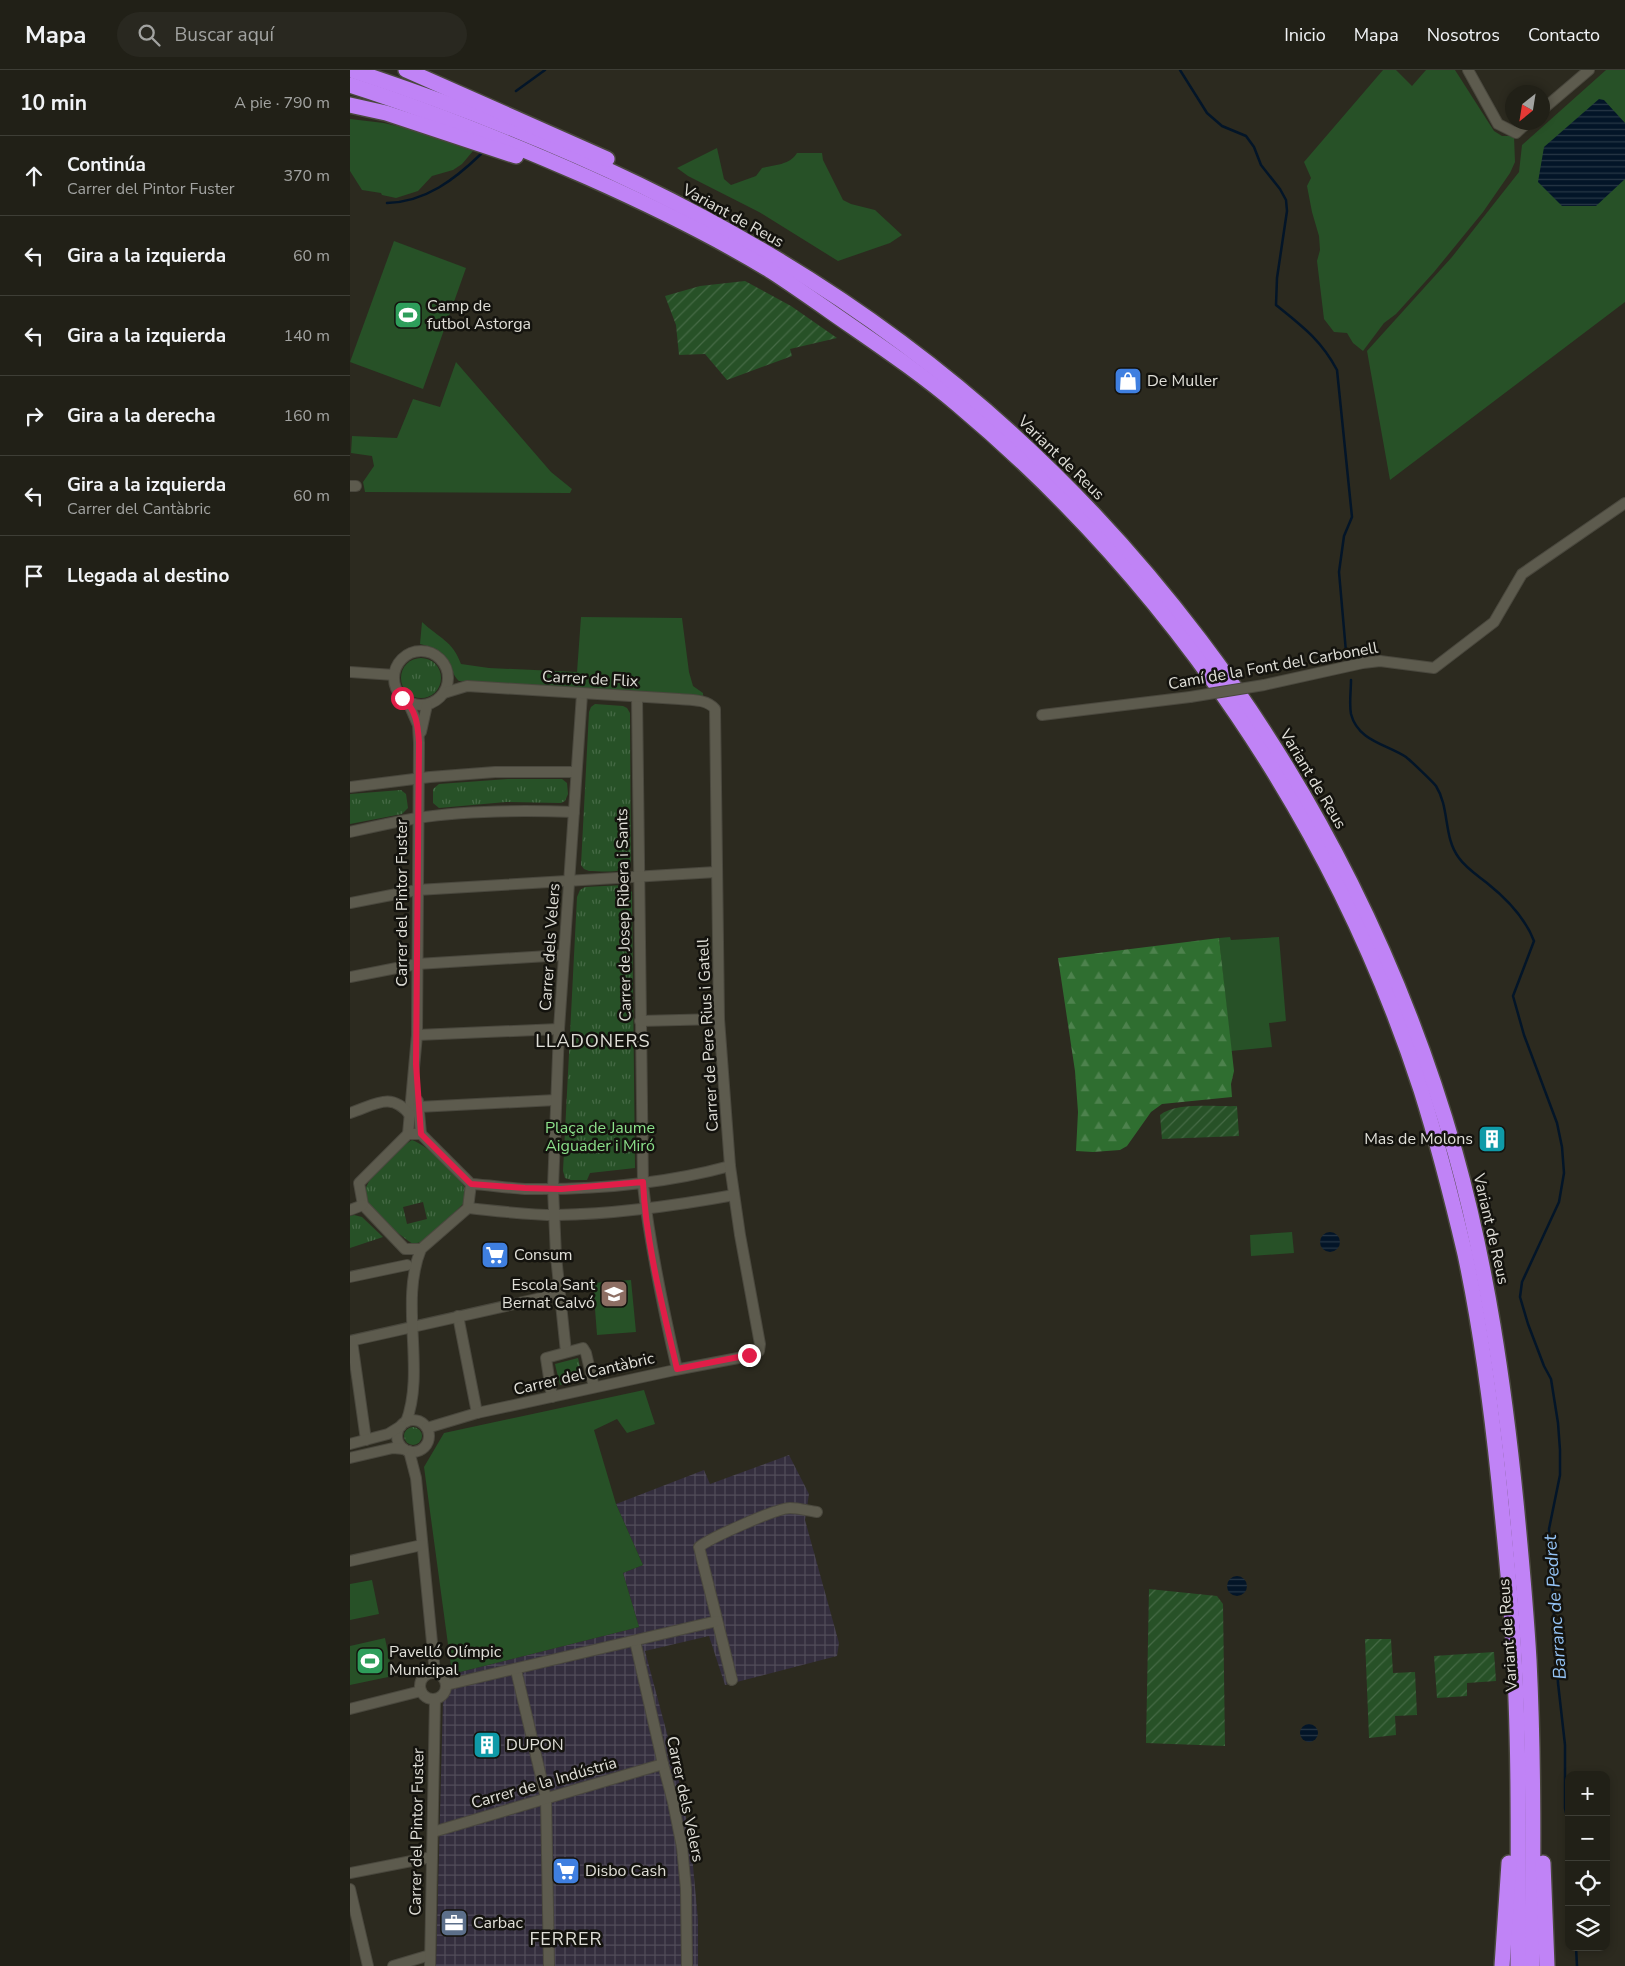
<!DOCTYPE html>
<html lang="es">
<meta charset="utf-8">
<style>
body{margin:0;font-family:"Nunito Sans",sans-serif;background:#292820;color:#f1f3f6}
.controls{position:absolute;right:15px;bottom:15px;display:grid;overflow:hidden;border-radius:10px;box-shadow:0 2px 8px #0003}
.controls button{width:45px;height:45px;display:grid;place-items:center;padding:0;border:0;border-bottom:1px solid #3e3e36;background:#212017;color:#f1f3f6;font:25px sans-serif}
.compass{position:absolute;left:1155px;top:15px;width:45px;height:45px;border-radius:50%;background:#212017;box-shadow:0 2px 8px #0003;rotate:210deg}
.stop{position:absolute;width:15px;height:15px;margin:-11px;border:4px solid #e11d48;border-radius:50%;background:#fff}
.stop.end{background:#e11d48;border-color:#fff;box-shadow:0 1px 5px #0008}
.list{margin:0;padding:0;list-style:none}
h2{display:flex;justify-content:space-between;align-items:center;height:65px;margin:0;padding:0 20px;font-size:21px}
h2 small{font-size:16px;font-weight:400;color:#a2a3a1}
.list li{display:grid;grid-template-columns:32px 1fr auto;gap:15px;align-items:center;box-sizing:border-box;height:80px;padding:0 20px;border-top:1px solid #3e3e36}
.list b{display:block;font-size:19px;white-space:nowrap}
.list p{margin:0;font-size:16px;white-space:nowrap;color:#a2a3a1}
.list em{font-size:16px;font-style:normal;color:#a2a3a1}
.icon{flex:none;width:28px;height:28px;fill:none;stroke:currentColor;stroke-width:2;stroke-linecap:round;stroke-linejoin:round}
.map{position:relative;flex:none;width:1275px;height:1896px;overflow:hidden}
header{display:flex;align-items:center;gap:30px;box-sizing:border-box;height:70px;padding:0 25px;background:#212017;border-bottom:1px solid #3e3e36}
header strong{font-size:24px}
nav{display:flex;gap:28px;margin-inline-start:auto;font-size:18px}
.search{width:350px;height:45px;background:#292820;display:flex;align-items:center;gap:12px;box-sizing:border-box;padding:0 18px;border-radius:28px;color:#a2a3a1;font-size:19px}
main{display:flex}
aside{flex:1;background:#212017}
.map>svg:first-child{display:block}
.industrial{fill:url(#industrial-grid)}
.grass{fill:#275127}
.forest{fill:url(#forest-firs)}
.park{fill:url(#park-tufts);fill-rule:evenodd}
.garden{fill:url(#garden-furrows)}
.water{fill:url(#water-rules)}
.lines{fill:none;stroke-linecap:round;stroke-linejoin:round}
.stream{stroke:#031528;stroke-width:2.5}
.minor-casing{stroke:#4a483e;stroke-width:12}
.highway-casing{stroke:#4a483e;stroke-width:18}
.minor{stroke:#5d5b4e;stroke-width:10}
.highway{stroke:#c083f6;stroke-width:15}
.minor-bridge-casing{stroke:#4a483e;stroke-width:12;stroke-linecap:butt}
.minor-bridge{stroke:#5d5b4e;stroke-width:10}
.route{stroke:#e11d48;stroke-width:6}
.labels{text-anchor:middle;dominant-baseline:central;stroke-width:5;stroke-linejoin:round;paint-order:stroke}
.street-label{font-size:16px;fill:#e0dfd8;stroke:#14130e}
.poi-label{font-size:16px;fill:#e0dfd8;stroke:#14130e;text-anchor:start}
.park-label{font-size:16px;fill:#8be08a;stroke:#14130e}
.neighbourhood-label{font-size:18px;letter-spacing:1px;fill:#e0dfd8;stroke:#14130e}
.water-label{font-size:18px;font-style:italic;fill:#94c3f5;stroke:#14130e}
</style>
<header>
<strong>Mapa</strong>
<div class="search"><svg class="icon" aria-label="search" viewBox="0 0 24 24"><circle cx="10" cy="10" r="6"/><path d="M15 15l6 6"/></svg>Buscar aquí</div>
<nav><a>Inicio</a><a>Mapa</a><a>Nosotros</a><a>Contacto</a></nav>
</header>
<main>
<aside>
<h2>10 min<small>A pie · 790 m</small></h2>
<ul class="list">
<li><svg class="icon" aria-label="ahead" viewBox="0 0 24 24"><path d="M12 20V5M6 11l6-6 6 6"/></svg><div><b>Continúa</b><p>Carrer del Pintor Fuster</p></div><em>370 m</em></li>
<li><svg class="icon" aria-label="left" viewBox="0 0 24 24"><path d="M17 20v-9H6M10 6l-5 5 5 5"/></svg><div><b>Gira a la izquierda</b></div><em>60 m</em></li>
<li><svg class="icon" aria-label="left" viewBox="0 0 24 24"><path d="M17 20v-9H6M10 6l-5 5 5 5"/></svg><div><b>Gira a la izquierda</b></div><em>140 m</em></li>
<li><svg class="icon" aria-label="right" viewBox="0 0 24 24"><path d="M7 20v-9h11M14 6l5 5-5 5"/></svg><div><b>Gira a la derecha</b></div><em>160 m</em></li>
<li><svg class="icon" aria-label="left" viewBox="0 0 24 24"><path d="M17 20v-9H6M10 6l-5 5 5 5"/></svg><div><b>Gira a la izquierda</b><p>Carrer del Cantàbric</p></div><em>60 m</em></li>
<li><svg class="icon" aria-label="arrive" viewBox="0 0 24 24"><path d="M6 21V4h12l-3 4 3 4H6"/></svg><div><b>Llegada al destino</b></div></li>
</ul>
</aside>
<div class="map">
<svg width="1275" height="1896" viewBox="0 0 1275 1896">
<defs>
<pattern id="industrial-grid" width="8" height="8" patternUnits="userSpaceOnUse" patternTransform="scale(1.25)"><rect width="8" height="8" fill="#342e3e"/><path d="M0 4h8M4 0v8" fill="none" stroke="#514c59"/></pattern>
<pattern id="forest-firs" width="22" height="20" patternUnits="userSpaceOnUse" patternTransform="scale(1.25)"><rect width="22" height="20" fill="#2f6e30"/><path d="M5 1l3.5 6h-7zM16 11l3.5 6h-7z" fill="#4d824d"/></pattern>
<pattern id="park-tufts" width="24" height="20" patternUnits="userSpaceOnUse" patternTransform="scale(1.25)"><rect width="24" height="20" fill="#275127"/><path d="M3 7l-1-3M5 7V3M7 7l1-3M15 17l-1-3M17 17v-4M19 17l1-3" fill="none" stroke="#466a46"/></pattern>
<pattern id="garden-furrows" width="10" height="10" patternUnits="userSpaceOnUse" patternTransform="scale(1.25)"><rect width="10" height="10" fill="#275127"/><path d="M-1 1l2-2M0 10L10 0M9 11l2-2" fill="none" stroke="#466a46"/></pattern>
<pattern id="water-rules" width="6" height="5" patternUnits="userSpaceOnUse" patternTransform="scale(1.25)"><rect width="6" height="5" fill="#031528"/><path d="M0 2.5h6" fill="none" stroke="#273746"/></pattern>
</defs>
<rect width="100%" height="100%" fill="#2c2a1f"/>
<!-- industrial -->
<polygon class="industrial" points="439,1385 459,1424 455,1450 489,1573 487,1586 375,1615 359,1566 295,1581 327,1701 341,1774 348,1850 348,1896 86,1896 93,1629 102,1604 289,1557 273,1503 293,1495 266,1434 354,1400 360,1414"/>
<!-- grass -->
<g class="grass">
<polygon points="1033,0 1046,0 1062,16 1076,0 1105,0 1144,61 1152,66 1164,66 1165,92 1160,103 1133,142 1084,202 1046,244 1034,253 1013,281 1003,273 997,263 984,262 974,249 967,191 970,180 969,166 962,142 957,116 961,108 954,92"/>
<polygon points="1256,0 1275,0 1275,232 1040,410 1017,281 1102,187 1169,102 1172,75"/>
<polygon points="0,49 34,53 56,58 123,81 112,94 103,100 82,106 68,121 46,128 32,125 31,123 12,120 0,101"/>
<path d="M367,78L374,109L381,115L406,106L412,98C424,95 440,95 447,83H472L473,90L493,130L501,134L525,140L552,165L540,173L488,191L409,142L338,106L327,98Z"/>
<polygon points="44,171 116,198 73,319 0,292"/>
<polygon points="106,292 201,402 222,419 220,423 15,422 13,412 24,396 22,386 1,383 2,366 47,368 63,329 90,337"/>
<path d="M231,547L332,548L339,602L343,616L353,623V627L109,611C103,606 103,600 99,594C93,582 83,577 70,574L72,552C89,568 103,571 111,594L139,598L227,602Z"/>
<polygon points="880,867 881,870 929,867 936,951 919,953 922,977 881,981 869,868"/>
<polygon points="942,1162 944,1183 901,1186 900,1165"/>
<polygon points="281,1210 286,1262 247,1265 243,1213"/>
<polygon points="294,1320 305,1354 277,1363 267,1349 244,1360 266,1434 293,1495 273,1503 289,1557 102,1604 74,1397 94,1363"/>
<polygon points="22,1510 29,1544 0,1550 0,1514"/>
<polygon points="35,1568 43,1606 0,1615 0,1576"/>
</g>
<!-- forest -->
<polygon class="forest" points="869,868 884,1001 881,1014 882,1027 812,1034 801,1042 777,1076 770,1080 743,1082 726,1081 728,1042 725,1001 708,888"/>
<!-- park -->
<g class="park">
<circle cx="71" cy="608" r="20"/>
<path d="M245,634L273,636L277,638L280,643L281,792C276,805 251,801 239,801L234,799L231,795L239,642L241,637Z"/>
<polygon points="158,709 212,709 217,713 218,724 215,731 211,733 156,732 89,738 83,733 83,719 89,714"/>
<polygon points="51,720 56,724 58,738 52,744 0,754 0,724"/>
<polygon points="274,815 282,822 285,1098 240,1103 237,1110 221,1110 215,1108 213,1101 227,827 230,820 235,817"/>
<path d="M62,1070C80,1077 108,1104 117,1121L113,1134L75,1171L63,1174C53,1168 18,1139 15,1128C11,1109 47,1079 62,1070ZM73,1132L77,1149L57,1154L53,1137Z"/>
<polygon points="4,1145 12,1147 33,1167 0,1178 0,1146"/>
<polygon points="228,1288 233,1310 210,1315 205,1294"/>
<circle cx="63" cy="1366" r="9"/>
</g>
<!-- garden -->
<g class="garden">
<polygon points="395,211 441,236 487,268 440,279 442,286 377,310 355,284 329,285 326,255 315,226 350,216"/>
<path d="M887,1036L889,1066L812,1069L810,1045C826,1032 866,1037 887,1036Z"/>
<polygon points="799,1519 867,1526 873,1534 875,1676 796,1673"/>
<polygon points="1015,1569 1041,1569 1043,1603 1065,1602 1067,1645 1045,1646 1046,1665 1019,1668"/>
<polygon points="1144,1582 1146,1611 1117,1613 1117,1626 1087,1628 1084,1586"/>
</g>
<!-- water -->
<g class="water">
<polygon points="1249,29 1254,30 1275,53 1275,109 1246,136 1212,136 1188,112 1194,77"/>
<circle cx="980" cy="1172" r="10"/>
<circle cx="887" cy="1516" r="10"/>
<circle cx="959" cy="1663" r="9"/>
</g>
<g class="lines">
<!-- stream -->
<g class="stream">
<path d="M830,0L857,43L872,56L896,66L904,77L911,95L930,119L936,130L937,141L927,208L926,235C952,256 971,270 987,300L1002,447L994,466L989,502L996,582"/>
<polyline points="166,21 195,0"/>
<path d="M37,133C76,132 105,109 131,84"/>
<path d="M1001,610C1001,621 999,634 1001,644C1008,671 1036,674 1056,687C1060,690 1083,712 1086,716C1100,738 1093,767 1109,788C1116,798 1127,805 1137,813C1157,829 1175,847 1184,871L1163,926L1174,965L1207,1053L1212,1077L1214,1103L1209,1132L1172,1212L1170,1227L1178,1254L1194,1296L1201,1309L1208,1353L1210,1380V1405L1199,1459L1208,1613L1215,1675V1738L1219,1757"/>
<polyline points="1226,1877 1227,1896"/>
</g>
<defs>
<g id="minor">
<polyline points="1118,0 1148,54 1166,63 1178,52"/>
<polyline points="1192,40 1239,0"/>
<polyline points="0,416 6,416"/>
<circle cx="71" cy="608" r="27"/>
<polyline points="0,602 44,605"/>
<polyline points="914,615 1013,593 1030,591 1084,598 1144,552 1172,504 1275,433"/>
<path d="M287,627L293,1115C300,1177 313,1238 327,1299"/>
<polyline points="58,632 68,655 69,673 67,965 58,1064"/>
<polyline points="692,645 840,627"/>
<polyline points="71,662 77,635"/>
<polyline points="0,717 80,707 145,702 226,702"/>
<path d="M0,762C22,757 45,752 67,748C119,740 171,740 224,742"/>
<polyline points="0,833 67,820 366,802"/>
<polyline points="0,907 67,894 214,885"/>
<polyline points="290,951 369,949"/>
<polyline points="67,965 209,959"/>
<polyline points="68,1031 71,1064"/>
<polyline points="68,1037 206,1030"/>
<path d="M0,1043C25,1035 41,1021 60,1045"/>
<polygon points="58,1064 71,1064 121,1114 118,1138 71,1179 55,1179 13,1135 9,1113"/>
<path d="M121,1114C139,1115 157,1118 175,1119C244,1120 314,1114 380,1096"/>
<path d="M118,1138C147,1141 177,1145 206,1145C268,1144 324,1136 384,1125"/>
<polyline points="0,1140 13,1135"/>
<polyline points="0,1207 57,1195"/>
<polyline points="108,1246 127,1343"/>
<polyline points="0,1271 209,1224"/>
<polyline points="2,1271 16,1370"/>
<polyline points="216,1282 206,1186 203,1118 209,959 232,624"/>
<polyline points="202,1327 196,1288 233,1278 236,1283 244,1317"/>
<circle cx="63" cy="1366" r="16"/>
<path d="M56,1352C76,1300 49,1232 71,1179"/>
<path d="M77,1358L127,1343L325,1300L404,1285L409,1281L410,1274L390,1165L380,1096L369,949L365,639C357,629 341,630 329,629L117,616L94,623"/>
<polyline points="0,1374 38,1364 51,1356"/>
<polyline points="59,1381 66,1408 85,1603"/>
<polyline points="0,1388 43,1378 54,1379"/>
<polyline points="0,1491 72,1475"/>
<polyline points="285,1571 313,1694 323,1732 332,1777 336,1819 337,1896"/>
<polyline points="166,1600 196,1728 199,1896"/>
<circle cx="83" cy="1616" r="13"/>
<path d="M382,1610L349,1477C360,1468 427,1438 440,1438C449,1438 459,1441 467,1442"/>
<polyline points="96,1615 367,1551"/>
<polyline points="0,1639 71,1621"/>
<polyline points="83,1762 313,1694"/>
<polyline points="0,1803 82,1787"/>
<polyline points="0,1819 18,1896"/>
<polyline points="43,1896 80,1885"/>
<polyline points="80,1896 85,1629"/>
</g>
<g id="highway">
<path d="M1,0C147,48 294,109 425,188C758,387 999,710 1105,1082C1137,1196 1154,1314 1166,1432C1171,1484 1176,1537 1179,1590C1184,1692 1183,1794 1182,1896"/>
<polyline points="56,0 257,89"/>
<path d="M0,15C81,41 160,73 237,107C300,135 362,165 421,201C441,214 461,228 481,242C524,272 568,301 608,335C821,514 985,755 1071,1020C1088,1074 1102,1129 1115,1184C1131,1259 1141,1335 1149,1412C1154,1464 1160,1516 1163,1569C1170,1678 1168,1787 1168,1896"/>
<polyline points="0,35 36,43 166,86"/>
<polyline points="1193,1793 1197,1896"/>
<polyline points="1152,1896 1159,1793"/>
</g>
</defs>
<!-- minor casing -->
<use href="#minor" class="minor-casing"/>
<!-- highway casing -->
<use href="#highway" class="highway-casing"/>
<!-- minor -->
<use href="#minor" class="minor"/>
<!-- highway -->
<use href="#highway" class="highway"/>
<defs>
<polyline id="minor-bridge" points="840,627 914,615"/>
</defs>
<!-- minor-bridge casing -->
<use href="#minor-bridge" class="minor-bridge-casing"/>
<!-- minor-bridge -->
<use href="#minor-bridge" class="minor-bridge"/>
</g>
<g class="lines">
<!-- route -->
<path class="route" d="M52,628C66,638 68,656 69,672L66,994L71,1064L121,1114L175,1118L211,1119L293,1112C296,1175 313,1238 327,1299L399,1285"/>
</g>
<!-- icons -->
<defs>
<symbol id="stadium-square" viewBox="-11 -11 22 22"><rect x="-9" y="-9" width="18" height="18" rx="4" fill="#2e9e5b" stroke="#14130e"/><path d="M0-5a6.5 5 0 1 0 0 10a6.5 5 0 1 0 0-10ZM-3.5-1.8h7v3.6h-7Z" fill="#fff"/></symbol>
<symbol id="shop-square" viewBox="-11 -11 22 22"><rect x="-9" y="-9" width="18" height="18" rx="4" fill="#3f7fe0" stroke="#14130e"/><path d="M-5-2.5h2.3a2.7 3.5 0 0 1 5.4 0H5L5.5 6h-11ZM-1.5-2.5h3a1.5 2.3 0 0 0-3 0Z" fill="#fff"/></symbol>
<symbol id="building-square" viewBox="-11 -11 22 22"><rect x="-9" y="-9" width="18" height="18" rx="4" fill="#0f9aa8" stroke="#14130e"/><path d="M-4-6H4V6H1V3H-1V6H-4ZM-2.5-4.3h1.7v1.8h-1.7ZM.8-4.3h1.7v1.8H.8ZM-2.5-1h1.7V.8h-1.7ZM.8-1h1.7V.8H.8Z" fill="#fff"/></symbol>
<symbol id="supermarket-square" viewBox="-11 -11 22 22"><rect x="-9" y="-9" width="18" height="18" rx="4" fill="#3f7fe0" stroke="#14130e"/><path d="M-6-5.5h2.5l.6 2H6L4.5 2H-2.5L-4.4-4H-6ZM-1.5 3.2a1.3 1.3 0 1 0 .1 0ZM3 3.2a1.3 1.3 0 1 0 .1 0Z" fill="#fff"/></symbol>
<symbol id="school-square" viewBox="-11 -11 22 22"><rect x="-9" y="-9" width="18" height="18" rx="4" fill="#8d6e63" stroke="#14130e"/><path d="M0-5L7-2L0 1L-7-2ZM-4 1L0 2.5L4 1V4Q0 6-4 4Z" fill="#fff"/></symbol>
<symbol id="office-square" viewBox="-11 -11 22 22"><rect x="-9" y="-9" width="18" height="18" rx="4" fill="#5c6f8a" stroke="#14130e"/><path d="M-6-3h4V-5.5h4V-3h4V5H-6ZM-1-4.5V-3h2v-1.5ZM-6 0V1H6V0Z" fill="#fff"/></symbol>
</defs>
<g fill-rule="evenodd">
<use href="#stadium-square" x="42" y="229" width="32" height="32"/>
<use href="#shop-square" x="762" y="295" width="32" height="32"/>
<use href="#building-square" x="1126" y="1053" width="32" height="32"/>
<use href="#supermarket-square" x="129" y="1169" width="32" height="32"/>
<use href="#school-square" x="248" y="1208" width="32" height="32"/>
<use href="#stadium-square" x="4" y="1575" width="32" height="32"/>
<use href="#building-square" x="121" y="1659" width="32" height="32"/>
<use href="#supermarket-square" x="200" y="1785" width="32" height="32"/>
<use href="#office-square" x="88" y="1837" width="32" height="32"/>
</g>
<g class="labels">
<!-- street labels -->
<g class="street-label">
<text transform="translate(383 146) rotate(29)">Variant de Reus</text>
<text transform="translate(711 388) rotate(44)">Variant de Reus</text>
<text transform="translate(923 596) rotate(-10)">Camí de la Font del Carbonell</text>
<text transform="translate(240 609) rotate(3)">Carrer de Flix</text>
<text transform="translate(963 709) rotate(59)">Variant de Reus</text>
<text transform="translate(52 833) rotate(-90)">Carrer del Pintor Fuster</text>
<text transform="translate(274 845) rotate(-91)">Carrer de Josep Ribera i Sants</text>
<text transform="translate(200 877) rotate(-86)">Carrer dels Velers</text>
<text transform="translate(358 965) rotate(-93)">Carrer de Pere Rius i Gatell</text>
<text transform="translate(1141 1159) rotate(77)">Variant de Reus</text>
<text transform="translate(234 1304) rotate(-13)">Carrer del Cantàbric</text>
<text transform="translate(1158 1565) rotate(-94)">Variant de Reus</text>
<text transform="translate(194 1713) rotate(-16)">Carrer de la Indústria</text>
<text transform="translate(335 1729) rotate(78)">Carrer dels Velers</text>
<text transform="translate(67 1762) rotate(-89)">Carrer del Pintor Fuster</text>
</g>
<!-- poi labels -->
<g class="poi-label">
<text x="77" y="236">Camp de<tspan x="77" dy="18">futbol Astorga</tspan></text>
<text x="797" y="311">De Muller</text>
<text x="1123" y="1069" text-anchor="end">Mas de Molons</text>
<text x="164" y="1185">Consum</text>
<text x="245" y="1215" text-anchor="end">Escola Sant<tspan x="245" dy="18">Bernat Calvó</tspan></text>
<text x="39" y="1582">Pavelló Olímpic<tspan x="39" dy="18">Municipal</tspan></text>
<text x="156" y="1675">DUPON</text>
<text x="235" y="1801">Disbo Cash</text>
<text x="123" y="1853">Carbac</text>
</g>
<!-- park labels -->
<g class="park-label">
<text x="250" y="1058">Plaça de Jaume<tspan x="250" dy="18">Aiguader i Miró</tspan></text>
</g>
<!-- neighbourhood labels -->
<g class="neighbourhood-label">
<text x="243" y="971">LLADONERS</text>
<text x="216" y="1869">FERRER</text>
</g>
<!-- water labels -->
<g class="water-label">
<text transform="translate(1205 1537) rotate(-94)">Barranc de Pedret</text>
</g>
</g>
</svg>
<div class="controls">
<button>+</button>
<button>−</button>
<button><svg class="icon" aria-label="locate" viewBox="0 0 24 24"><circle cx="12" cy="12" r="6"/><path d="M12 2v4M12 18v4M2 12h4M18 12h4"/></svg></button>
<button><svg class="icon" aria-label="layers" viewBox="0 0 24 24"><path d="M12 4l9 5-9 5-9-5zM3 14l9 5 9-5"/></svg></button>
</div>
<svg class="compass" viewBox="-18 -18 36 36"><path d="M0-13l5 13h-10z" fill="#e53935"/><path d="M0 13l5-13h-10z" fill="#a2a3a1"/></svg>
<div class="stop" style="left:52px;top:628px"></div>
<div class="stop end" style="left:399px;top:1285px"></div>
</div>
</main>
